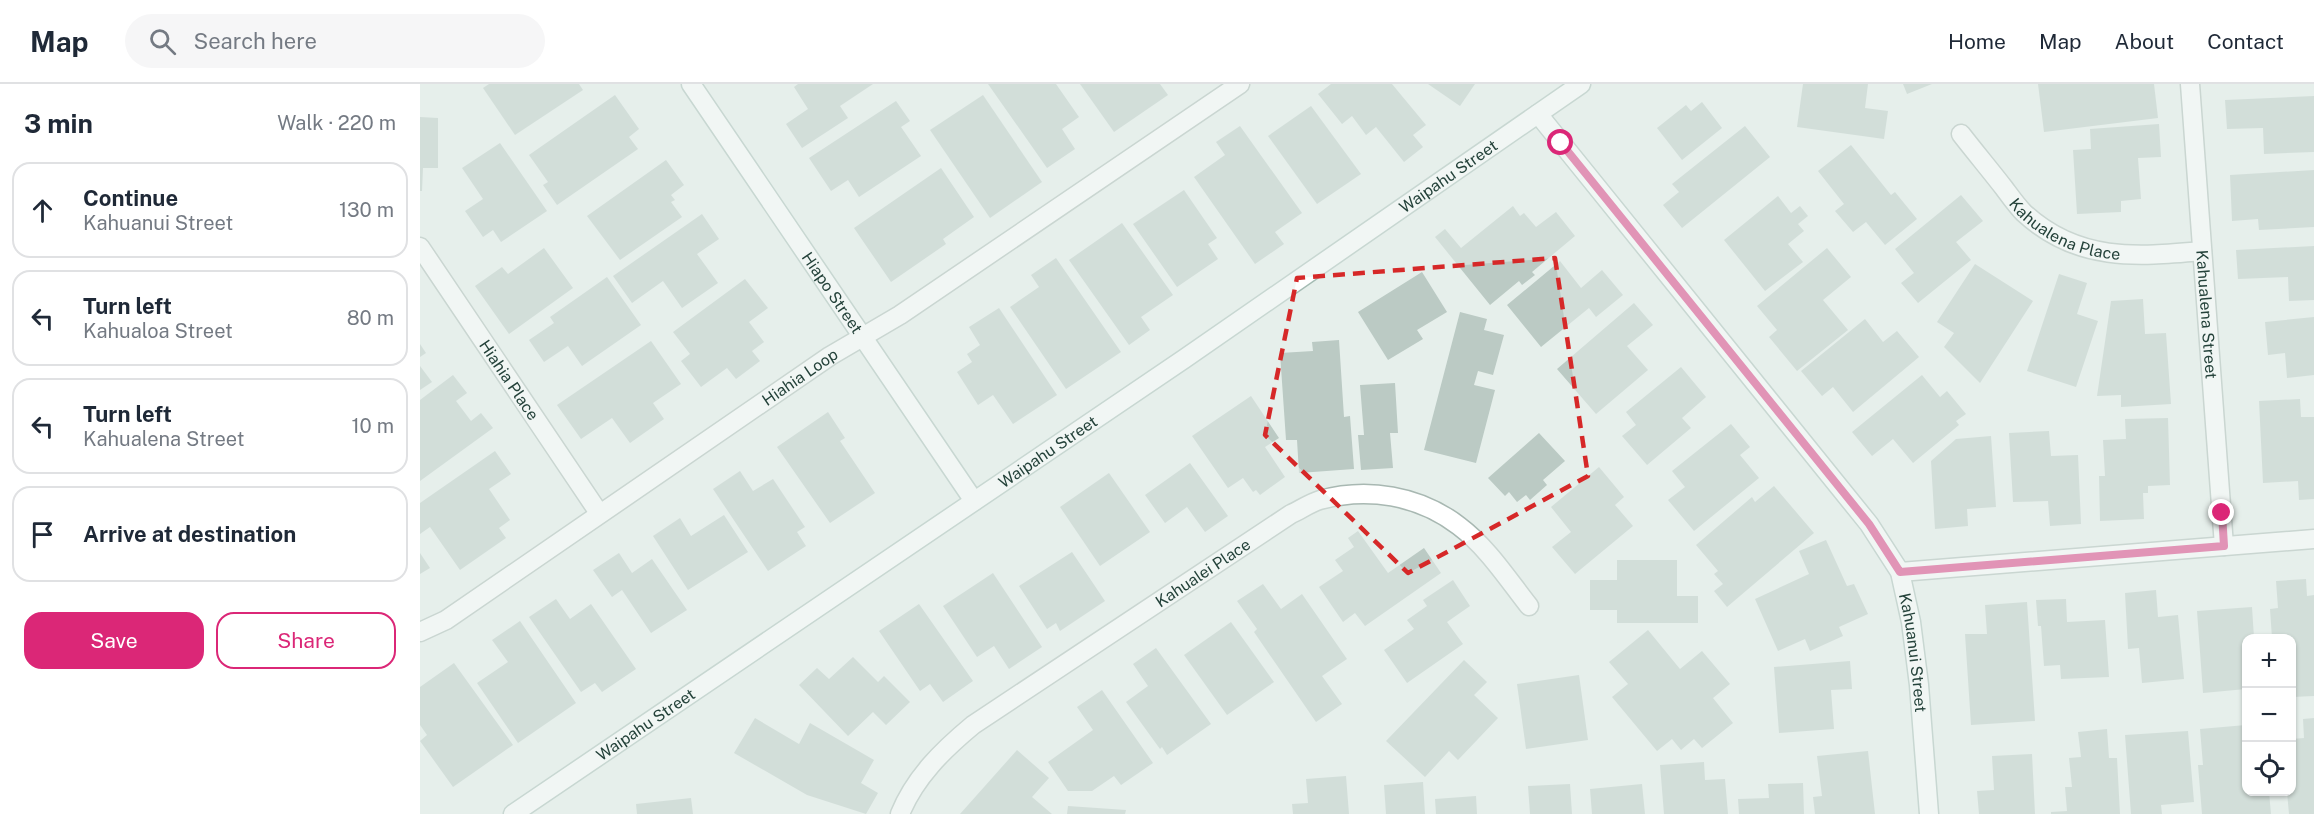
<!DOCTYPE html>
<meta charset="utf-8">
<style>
body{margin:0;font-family:"Public Sans",sans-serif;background:#f6f6f7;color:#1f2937}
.controls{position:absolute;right:18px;bottom:18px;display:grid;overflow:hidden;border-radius:12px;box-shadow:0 2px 4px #0004}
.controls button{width:54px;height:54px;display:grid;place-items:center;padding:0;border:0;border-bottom:2px solid #e0e1e3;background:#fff;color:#1f2937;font:30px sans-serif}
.stop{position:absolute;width:18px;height:18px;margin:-14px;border:4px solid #db2777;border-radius:50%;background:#fff}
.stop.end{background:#db2777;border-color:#fff;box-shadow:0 2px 6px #0008}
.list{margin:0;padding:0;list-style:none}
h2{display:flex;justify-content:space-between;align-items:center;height:78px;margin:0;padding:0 24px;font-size:26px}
h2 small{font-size:20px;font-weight:400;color:#747a83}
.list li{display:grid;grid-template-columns:39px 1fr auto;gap:18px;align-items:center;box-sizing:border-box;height:96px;margin:0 12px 12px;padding:0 12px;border:2px solid #e0e1e3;border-radius:18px}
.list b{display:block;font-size:22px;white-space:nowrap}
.list p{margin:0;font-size:20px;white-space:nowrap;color:#747a83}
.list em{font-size:20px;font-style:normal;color:#747a83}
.actions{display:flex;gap:12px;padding:18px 24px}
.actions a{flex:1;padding:14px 0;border:2px solid #db2777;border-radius:18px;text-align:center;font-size:21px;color:#db2777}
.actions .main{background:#db2777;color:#fff}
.icon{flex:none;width:33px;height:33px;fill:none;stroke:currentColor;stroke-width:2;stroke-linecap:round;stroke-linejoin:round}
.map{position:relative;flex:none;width:1894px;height:730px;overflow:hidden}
header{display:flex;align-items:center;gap:36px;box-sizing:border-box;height:84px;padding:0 30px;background:#fff;border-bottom:2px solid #e0e1e3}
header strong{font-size:28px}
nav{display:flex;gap:33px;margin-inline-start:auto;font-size:21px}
.search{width:420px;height:54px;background:#f6f6f7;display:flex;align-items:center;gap:15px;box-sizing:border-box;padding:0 21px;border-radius:33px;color:#747a83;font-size:22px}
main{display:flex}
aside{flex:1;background:#fff}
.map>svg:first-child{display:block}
.building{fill:#bbcac4}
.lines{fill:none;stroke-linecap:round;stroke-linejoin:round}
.street-casing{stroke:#a8b8b2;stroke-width:21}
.secondary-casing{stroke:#a4bbb3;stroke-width:21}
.street{stroke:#fff;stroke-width:18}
.secondary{stroke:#fff;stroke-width:18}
.route{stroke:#db2777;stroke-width:8}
.marked{fill:none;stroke:#d62828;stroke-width:4.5;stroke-dasharray:12 8;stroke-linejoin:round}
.labels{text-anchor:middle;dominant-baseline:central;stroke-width:6;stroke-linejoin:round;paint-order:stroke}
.street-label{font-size:16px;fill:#24423a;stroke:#f7fbf9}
</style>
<header>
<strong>Map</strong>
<div class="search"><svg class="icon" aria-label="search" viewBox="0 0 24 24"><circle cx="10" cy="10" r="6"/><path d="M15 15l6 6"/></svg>Search here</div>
<nav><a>Home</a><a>Map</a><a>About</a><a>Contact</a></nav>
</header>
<main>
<aside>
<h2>3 min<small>Walk · 220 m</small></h2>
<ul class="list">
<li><svg class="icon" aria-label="ahead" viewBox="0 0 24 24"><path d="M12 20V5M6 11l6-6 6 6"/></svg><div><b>Continue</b><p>Kahuanui Street</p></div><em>130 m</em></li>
<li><svg class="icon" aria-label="left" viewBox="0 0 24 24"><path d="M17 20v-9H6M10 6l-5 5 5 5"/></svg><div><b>Turn left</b><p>Kahualoa Street</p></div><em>80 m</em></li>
<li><svg class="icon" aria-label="left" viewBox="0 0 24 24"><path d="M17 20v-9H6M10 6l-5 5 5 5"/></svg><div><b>Turn left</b><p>Kahualena Street</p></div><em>10 m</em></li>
<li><svg class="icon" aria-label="arrive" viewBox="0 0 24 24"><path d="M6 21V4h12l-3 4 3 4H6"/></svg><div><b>Arrive at destination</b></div></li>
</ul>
<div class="actions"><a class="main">Save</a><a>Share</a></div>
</aside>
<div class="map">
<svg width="1894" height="730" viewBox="0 0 1894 730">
<rect width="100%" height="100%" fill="#e6efeb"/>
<!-- building -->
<g class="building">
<polygon points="69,0 159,0 163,6 95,51 63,4"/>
<polygon points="378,0 453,0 420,22 428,34 382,64 366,40 388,25 374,3"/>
<polygon points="568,0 636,0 659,33 642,45 655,65 627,84"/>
<polygon points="660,0 740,0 748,11 694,48"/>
<polygon points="911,0 972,0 1006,41 993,51 1003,63 984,78 956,43 946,51 932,32 922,40 898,10"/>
<polygon points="1008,0 1055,0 1040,22"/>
<polygon points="1383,0 1448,0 1445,24 1468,27 1464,55 1377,43"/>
<polygon points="1483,0 1512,0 1487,10"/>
<polygon points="1618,0 1734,0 1738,34 1624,48"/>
<polygon points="195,11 219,45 209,53 218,65 137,121 123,101 128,98 109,71"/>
<polygon points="563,11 622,98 570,134 510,46"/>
<polygon points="1894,12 1894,68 1844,70 1843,44 1807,45 1805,16"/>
<polygon points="476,17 490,37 481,43 501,72 439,113 428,96 411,107 389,74"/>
<polygon points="1282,18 1302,44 1262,76 1237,44 1266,21 1271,27"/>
<polygon points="891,22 941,90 897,120 848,52"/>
<polygon points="0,33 18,34 18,84 3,84 2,107 0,107"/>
<polygon points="1739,40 1741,73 1718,74 1721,115 1701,117 1701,128 1657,130 1653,66 1671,65 1670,45"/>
<polygon points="820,42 882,129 855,148 864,160 835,180 774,93 805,71 796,58"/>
<polygon points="1325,42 1350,73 1262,144 1243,121 1259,108 1252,100"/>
<polygon points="80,59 127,127 81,158 73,146 63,153 45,127 63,115 42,84"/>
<polygon points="1431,61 1471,111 1475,108 1497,135 1465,161 1446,138 1433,148 1415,127 1424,120 1398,87"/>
<polygon points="246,76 264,101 251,111 255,116 251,118 262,133 200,176 167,132"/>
<polygon points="521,84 554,133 523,155 526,160 471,198 434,144"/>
<polygon points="1894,86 1894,143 1839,146 1838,135 1812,137 1810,91"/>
<polygon points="764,106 797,154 788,160 798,175 757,203 713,140"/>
<polygon points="1541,111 1563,137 1536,158 1551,176 1498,219 1481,199 1494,189 1475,165"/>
<polygon points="1358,112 1371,129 1380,122 1388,132 1378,140 1384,147 1368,160 1383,178 1345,207 1304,156"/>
<polygon points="1093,122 1100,132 1104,129 1116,143 1136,128 1155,152 1112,188 1115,191 1102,201 1099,197 1070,221 1015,153 1025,145 1041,164"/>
<polygon points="282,130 299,155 277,170 298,199 262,224 243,197 212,219 193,192"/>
<polygon points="702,139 753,211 721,233 730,246 709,261 649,176"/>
<polygon points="1894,162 1894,216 1869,217 1868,193 1818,195 1816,166"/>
<polygon points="124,164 153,204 89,250 55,202 82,183 88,190"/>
<polygon points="1407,164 1431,193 1403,216 1428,246 1377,287 1349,253 1357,246 1337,222"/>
<polygon points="636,174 701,268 646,305 590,223 619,203 611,191"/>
<polygon points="1140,177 1161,204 1182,186 1203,211 1176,233 1169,224 1121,263 1087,221"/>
<polygon points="1555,180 1613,217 1560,299 1524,263 1534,249 1517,238"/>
<polygon points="1002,188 1027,228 997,246 1003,255 968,276 938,228"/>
<polygon points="1639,190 1667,199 1657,230 1678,237 1656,303 1607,287"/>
<polygon points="187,193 221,241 162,282 148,262 124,278 109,256 134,239 130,233"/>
<polygon points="325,195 348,224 329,238 344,258 332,267 340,277 316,295 307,284 281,303 261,277 270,270 253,248"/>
<polygon points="1723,215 1725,250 1746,249 1751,320 1701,323 1701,311 1677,312 1691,217"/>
<polygon points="1214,219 1233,241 1207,262 1228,286 1176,330 1137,285"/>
<polygon points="579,224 637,311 593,340 573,311 558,321 537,288 552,278 547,270 560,261 549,243"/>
<polygon points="1040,228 1067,235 1064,246 1084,251 1073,291 1058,287 1054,301 1075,306 1056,379 1004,366"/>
<polygon points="1894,233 1894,291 1867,294 1865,269 1848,271 1845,238"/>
<polygon points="1445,235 1463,258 1477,247 1499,273 1433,328 1413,303 1402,312 1381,287"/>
<polygon points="919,256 924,333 930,332 934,385 879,389 877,356 866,356 860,269 893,267 892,258"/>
<polygon points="231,257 261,300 233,319 244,335 210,359 192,334 161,355 137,321"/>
<polygon points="0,260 6,269 0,273"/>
<polygon points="0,282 12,298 0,306"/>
<polygon points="1261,283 1286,313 1262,334 1271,344 1227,381 1202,352 1216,341 1206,328"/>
<polygon points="33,291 47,309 36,317 51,337 61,329 73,344 0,397 0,316"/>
<polygon points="1502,291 1520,313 1527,307 1546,330 1536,337 1539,341 1493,379 1473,355 1452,372 1432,348"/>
<polygon points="975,299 978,349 970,349 973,384 941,386 938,351 944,351 940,301"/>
<polygon points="831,312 859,354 845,363 865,393 840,411 836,406 833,408 823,394 808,404 772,352"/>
<polygon points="1880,315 1881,333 1894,333 1894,415 1879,416 1878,397 1843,399 1839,317"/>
<polygon points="408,328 425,354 420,357 455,409 410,439 357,363"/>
<polygon points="1748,334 1750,401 1728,402 1728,409 1723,409 1724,435 1680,437 1679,392 1685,392 1683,356 1706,355 1705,335"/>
<polygon points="1311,340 1330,363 1320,371 1339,394 1274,447 1248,416 1265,403 1252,387"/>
<polygon points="1629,347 1631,372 1658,371 1661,440 1630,442 1628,417 1593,418 1589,349"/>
<polygon points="1119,349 1145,377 1123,396 1127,401 1110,416 1106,411 1097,418 1089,408 1085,412 1068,394"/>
<polygon points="1571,352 1576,423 1547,425 1548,442 1515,445 1511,377 1536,355"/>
<polygon points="75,367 91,390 69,405 90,436 79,444 86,454 40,486 10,443 0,450 0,419"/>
<polygon points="770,379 808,432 785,448 767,423 745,439 725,411"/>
<polygon points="1179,383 1204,413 1195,421 1213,442 1155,490 1132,463 1151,448 1131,423"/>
<polygon points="320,387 333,407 353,395 385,443 377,448 386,462 348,487 293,405"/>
<polygon points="689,389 730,448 680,482 640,423"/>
<polygon points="1354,402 1394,449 1307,523 1294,507 1303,500 1294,490 1298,487 1276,461 1332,413 1335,418"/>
<polygon points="304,431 328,468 268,506 233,452 260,434 271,452"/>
<polygon points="938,447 968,489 1004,464 1021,489 945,542 935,529 923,538 899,503 923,487 915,476 934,463 928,454"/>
<polygon points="1406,456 1427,502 1434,500 1448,530 1419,543 1423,552 1390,567 1385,555 1358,567 1335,515 1389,490 1379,467"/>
<polygon points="652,468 685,517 640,547 636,539 627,545 599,502"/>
<polygon points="0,469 10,484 0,490"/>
<polygon points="199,469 212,489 232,475 267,526 231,549 202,506 192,513 173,486"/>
<polygon points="1197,476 1257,476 1257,512 1278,512 1278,539 1197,539 1197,526 1170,526 1170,496 1197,496"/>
<polygon points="573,489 622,563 589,585 574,562 557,573 523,522"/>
<polygon points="1886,495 1887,512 1894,511 1894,612 1872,613 1872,554 1852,554 1850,525 1858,524 1856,497"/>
<polygon points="1033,496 1050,522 1027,538 1043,560 987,599 964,566 994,545 987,536 1007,522 1003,516"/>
<polygon points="843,500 861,525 882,510 927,575 902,592 922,620 896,638 834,548 837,545 817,517"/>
<polygon points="1736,506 1738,533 1758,531 1764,595 1722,599 1719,564 1708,565 1705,509"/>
<polygon points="136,515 150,535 171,520 216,585 182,608 175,599 161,608 109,533"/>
<polygon points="1646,515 1647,538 1685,536 1689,593 1641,595 1640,581 1624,582 1621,542 1618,542 1616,516"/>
<polygon points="1607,518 1615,637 1551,641 1545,550 1567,550 1565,521"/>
<polygon points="499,520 553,597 523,618 510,600 500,607 459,547"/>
<polygon points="1832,523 1834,554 1826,554 1826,605 1783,609 1777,527"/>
<polygon points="100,537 156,619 98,659 57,599 88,578 72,556"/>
<polygon points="811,538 854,598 807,631 764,571"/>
<polygon points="1228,546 1260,585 1282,567 1310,600 1293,614 1313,639 1282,664 1274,655 1261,666 1252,655 1237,667 1192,613 1208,600 1189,578"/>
<polygon points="736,564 791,640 747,671 742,663 740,665 706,618 728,602 713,580"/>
<polygon points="433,573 458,598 464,592 490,618 466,641 453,628 428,652 379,601 397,584 409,595"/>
<polygon points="1044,576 1067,598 1054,611 1078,634 1038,676 1029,667 1005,693 966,657"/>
<polygon points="1430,577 1432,605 1411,606 1414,645 1359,649 1354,583"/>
<polygon points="34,579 93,661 33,703 0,657 7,651 0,641 0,603"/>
<polygon points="1159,591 1168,656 1106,665 1097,600"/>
<polygon points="682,606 733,679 701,701 694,692 672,707 648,707 628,678 673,646 657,623"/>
<polygon points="335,634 379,660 390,639 454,676 441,699 458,709 446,730 387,711 314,669"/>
<polygon points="1894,634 1894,730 1869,730 1867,708 1872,708 1872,655 1884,654 1883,635"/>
<polygon points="1826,641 1826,708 1849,708 1851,730 1782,730 1778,681 1783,681 1780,645"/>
<polygon points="1687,645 1689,674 1697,674 1700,730 1631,730 1631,728 1647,727 1645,703 1652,703 1649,674 1661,673 1658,648"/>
<polygon points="1768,647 1774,718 1741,721 1742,730 1711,730 1705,651"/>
<polygon points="597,666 629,694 612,713 632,730 540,730"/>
<polygon points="1448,667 1455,730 1395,730 1393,713 1402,712 1397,672"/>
<polygon points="1612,670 1615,730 1559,730 1557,707 1574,706 1572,672"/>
<polygon points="1284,678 1285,696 1305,695 1308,730 1244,730 1240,681"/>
<polygon points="926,692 929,730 873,730 872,720 888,719 886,695"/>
<polygon points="1003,698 1005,730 966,730 964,701"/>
<polygon points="1383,699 1384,730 1319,730 1318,715 1349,714 1348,700"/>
<polygon points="1150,700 1152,730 1110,730 1108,702"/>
<polygon points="1222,700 1225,730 1172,730 1170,705"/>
<polygon points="1056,712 1057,730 1016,730 1015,715"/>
<polygon points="271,714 273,730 217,730 216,720"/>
<polygon points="648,722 706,726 705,730 647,730"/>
</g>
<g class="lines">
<defs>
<g id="street">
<path id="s1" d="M1770,0L1804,462"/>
<path id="s2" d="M1541,50C1555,68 1570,86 1584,104C1590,112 1597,122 1604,129C1657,178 1716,173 1782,167"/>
<path id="s3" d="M0,163L179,429"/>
<polyline points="1480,488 1894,455"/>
<path id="s4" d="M0,548L26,536L410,272L480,231L820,0"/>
<path id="s5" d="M480,730C495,693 523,666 553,641L871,430C880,426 890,419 900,416C947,403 999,411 1039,442C1067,463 1087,494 1109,522"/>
</g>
<g id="secondary">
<path id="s6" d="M271,0L554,417"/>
<path id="s7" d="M1118,30L1449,440L1480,488L1491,538L1499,601L1509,730"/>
<path id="s8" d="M93,730L764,275L1161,0"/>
</g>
</defs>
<!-- street casing -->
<use href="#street" class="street-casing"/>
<!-- secondary casing -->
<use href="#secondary" class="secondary-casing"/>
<!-- street -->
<use href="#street" class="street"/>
<!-- secondary -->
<use href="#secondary" class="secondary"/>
</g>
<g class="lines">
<!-- route -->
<polyline class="route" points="1141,59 1449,440 1480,488 1804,462 1802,429"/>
</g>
<!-- marked area -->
<path d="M0 0H1894V730H0ZM1135,174L1168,392L988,489L845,351L877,194Z" fill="#e6efeb" fill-opacity=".55" fill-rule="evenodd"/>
<path class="marked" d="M1135,174L1168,392L988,489L845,351L877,194Z"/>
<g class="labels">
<!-- street labels -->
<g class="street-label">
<text stroke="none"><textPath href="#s8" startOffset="1132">Waipahu Street</textPath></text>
<text stroke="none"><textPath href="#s2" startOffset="146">Kahualena Place</textPath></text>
<text stroke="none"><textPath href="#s6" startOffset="252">Hiapo Street</textPath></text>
<text stroke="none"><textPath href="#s1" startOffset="231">Kahualena Street</textPath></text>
<text stroke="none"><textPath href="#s4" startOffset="458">Hiahia Loop</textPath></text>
<text stroke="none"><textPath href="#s3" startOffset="160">Hiahia Place</textPath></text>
<text stroke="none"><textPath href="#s8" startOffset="646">Waipahu Street</textPath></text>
<text stroke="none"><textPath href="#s5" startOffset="392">Kahualei Place</textPath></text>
<text stroke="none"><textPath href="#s7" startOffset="666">Kahuanui Street</textPath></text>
<text stroke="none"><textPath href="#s8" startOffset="160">Waipahu Street</textPath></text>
</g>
</g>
</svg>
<div class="controls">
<button>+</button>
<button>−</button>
<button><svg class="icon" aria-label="locate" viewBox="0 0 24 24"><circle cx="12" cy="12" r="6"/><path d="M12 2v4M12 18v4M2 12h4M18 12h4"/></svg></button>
</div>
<div class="stop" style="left:1141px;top:59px"></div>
<div class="stop end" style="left:1802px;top:429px"></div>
</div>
</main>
